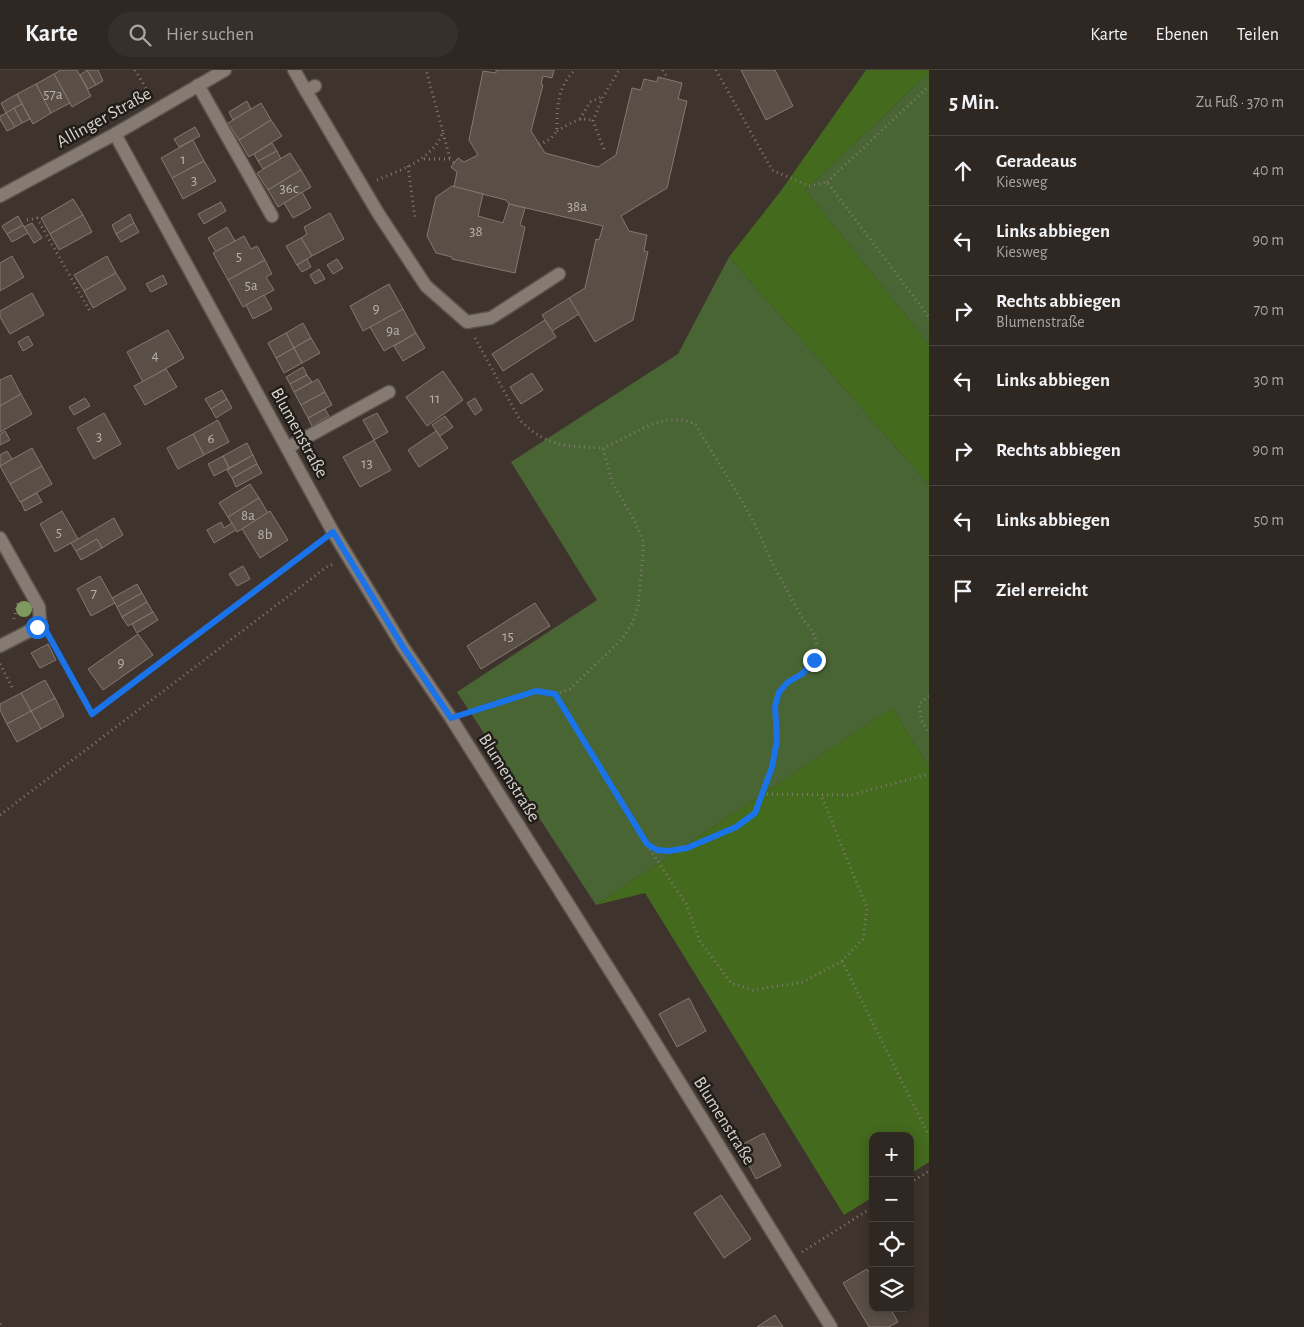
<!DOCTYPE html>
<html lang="de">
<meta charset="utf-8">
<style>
body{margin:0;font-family:"Alegreya Sans",sans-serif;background:#362f2a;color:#f1f3f6}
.controls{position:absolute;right:15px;bottom:15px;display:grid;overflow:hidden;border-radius:10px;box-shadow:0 2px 12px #0003}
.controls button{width:45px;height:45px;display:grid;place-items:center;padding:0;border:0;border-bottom:1px solid #494440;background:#2e2722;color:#f1f3f6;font:25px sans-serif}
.stop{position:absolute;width:15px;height:15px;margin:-11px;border:4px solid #1a73e8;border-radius:50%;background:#fff}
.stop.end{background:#1a73e8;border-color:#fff;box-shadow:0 1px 5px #0008}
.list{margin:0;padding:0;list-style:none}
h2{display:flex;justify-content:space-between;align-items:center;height:65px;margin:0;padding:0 20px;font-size:21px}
h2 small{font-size:16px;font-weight:400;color:#a7a5a5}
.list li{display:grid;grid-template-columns:32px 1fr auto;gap:15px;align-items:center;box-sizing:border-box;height:70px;padding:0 20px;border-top:1px solid #494440}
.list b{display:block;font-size:19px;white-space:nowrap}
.list p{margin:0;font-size:16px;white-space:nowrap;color:#a7a5a5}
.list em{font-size:16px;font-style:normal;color:#a7a5a5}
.icon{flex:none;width:28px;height:28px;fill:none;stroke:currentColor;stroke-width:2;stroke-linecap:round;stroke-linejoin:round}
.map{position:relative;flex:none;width:929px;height:1257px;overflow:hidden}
header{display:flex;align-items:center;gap:30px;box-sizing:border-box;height:70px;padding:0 25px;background:#2e2722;border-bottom:1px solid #494440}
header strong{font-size:24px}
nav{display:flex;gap:28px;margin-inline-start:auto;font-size:18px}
.search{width:350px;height:45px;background:#362f2a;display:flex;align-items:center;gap:12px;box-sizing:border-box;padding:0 18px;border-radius:28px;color:#a7a5a5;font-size:19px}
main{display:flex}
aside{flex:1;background:#2e2722}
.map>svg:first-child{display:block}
.green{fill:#4a6534}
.forest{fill:#446a1e}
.building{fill:#594f47;stroke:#847971}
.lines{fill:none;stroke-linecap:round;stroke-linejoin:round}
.minor-casing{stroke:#5a534c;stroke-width:15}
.path{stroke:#827973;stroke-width:3;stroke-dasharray:1 4;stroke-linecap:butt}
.minor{stroke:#867b72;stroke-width:12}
.tree{fill:#7f9a5e}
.route{stroke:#1a73e8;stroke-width:6}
.labels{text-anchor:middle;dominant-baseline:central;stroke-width:5;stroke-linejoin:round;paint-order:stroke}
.number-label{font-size:15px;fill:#b9b2ac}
.street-label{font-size:18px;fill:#d9d3ce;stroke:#211d19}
</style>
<header>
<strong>Karte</strong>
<div class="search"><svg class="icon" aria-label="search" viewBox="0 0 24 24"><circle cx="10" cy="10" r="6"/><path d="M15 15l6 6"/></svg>Hier suchen</div>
<nav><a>Karte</a><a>Ebenen</a><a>Teilen</a></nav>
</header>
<main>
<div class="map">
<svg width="929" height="1257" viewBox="0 0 929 1257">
<rect width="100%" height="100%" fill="#3e342d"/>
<!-- green -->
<g class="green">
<polygon points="929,3 929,275 805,120"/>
<polygon points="729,187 929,415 929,697 892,638 596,835 457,622 597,530 511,392 678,284"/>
</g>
<!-- forest -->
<g class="forest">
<polygon points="866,0 929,0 929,3 805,120 929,275 929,415 729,187 780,122"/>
<polygon points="892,638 929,697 929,1092 910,1104 910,1066 873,1066 873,1127 844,1145 645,823 596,835"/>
</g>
<!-- building -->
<g class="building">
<polygon points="61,0 77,0 91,26 72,37 54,4"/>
<polygon points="87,0 96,15 88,19 80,5"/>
<polygon points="87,0 98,0 103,11 96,15"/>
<polygon points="496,0 554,0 552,8 543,6 541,15 543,15 531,61 545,83 598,97 616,85 632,18 641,20 644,9 657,12 658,7 682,13 678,29 687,31 667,118 621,146 629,161 647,165 644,181 648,182 633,250 595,272 569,228 585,218 596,169 599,170 603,156 509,134 506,130 454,117 457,102 451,97 458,88 464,92 478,85 469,70 483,1 496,3"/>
<polygon points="741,0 775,0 793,36 766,50"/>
<polygon points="54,4 70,33 51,43 36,14"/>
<polygon points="36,14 51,43 33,54 17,24"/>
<polygon points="17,24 22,34 6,43 1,33"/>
<polygon points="247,31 251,39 233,50 229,42"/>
<polygon points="261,33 271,50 239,70 228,53"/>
<polygon points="22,34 30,49 22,53 14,38"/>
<polygon points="14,38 22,53 15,57 6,43"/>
<polygon points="6,43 15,57 7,61 0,49 0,46"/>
<polygon points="271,50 282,66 249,87 239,70"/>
<polygon points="195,57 200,66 179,77 174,69"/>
<polygon points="193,70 204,91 172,108 161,88"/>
<polygon points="272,73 277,81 258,91 254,84"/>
<polygon points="277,81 281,89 263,99 258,91"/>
<polygon points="290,83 301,100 268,120 257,103"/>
<polygon points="204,91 216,111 183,129 172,108"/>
<polygon points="301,100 311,117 278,137 268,120"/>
<polygon points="452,116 483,124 478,146 503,153 509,134 525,138 520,155 525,157 515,203 452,189 452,187 436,183 427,166 436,127"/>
<polygon points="302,122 311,138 293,148 284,133"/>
<polygon points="73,129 83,145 50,164 41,148"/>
<polygon points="221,132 226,141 204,154 198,144"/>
<polygon points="330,143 344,169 312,186 301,168 307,164 304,157"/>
<polygon points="130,144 134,153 116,164 112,155"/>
<polygon points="83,145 92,162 59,180 50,164"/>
<polygon points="18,146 23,155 7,164 2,156"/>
<polygon points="32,153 42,168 34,173 24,157"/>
<polygon points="134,153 139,162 121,172 116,164"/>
<polygon points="23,155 28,163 12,172 7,164"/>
<polygon points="227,157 235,171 216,182 208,168"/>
<polygon points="244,166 251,179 257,176 265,190 228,210 213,183"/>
<polygon points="301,168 312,186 297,195 286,176"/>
<polygon points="12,186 24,207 0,221 0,193"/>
<polygon points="107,186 116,203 84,221 74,205"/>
<polygon points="307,189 311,197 302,202 297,195"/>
<polygon points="337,189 343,198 333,204 327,195"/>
<polygon points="265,190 272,204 266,207 274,220 243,237 228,210"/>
<polygon points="319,199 325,209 315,214 310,205"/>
<polygon points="116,203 126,219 93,238 84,221"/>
<polygon points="163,205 167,214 151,222 146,214"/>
<polygon points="389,214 403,239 363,261 350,236"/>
<polygon points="32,223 44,245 10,264 0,247 0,241"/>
<polygon points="264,225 272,239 253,249 246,235"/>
<polygon points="569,228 579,244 552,261 542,245"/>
<polygon points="403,239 416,263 384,281 370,257"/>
<polygon points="545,250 556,267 503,301 492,284"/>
<polygon points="303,253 311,268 294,278 286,263"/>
<polygon points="168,260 184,288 143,312 127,282"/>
<polygon points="286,263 294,278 276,288 268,273"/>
<polygon points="416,263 425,278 403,291 394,276"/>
<polygon points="28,266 33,275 23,281 18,272"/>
<polygon points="311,268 320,283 302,293 294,278"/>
<polygon points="294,278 302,293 284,303 276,288"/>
<polygon points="303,297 307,305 290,314 286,307"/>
<polygon points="166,299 177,317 145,335 134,316"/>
<polygon points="443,301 463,330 427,356 406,327"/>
<polygon points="532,303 543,320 521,334 510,317"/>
<polygon points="11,305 21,324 0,336 0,310"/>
<polygon points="307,305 312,312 294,322 290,314"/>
<polygon points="318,309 325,322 301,335 294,322"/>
<polygon points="222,320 227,329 211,339 205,329"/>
<polygon points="325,322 332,335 308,348 301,335"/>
<polygon points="21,324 32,344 0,362 0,336"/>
<polygon points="85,328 90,336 74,345 69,337"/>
<polygon points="475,328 482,340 475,345 467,333"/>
<polygon points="227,329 232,338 216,348 211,339"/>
<polygon points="325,339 329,346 312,356 308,348"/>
<polygon points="104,343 121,374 94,389 77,358"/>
<polygon points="377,343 388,362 374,370 363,350"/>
<polygon points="445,346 453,357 440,366 432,355"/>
<polygon points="218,350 229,372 204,385 193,364"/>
<polygon points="5,361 10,370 0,375 0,364"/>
<polygon points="436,361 448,378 419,397 408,380"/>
<polygon points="193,364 204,385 178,399 167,378"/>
<polygon points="374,370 391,400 360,417 343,387"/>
<polygon points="247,373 253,385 229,398 223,386"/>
<polygon points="32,378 42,396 10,414 0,396"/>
<polygon points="7,381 12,389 0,396 0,385"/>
<polygon points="253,385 257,394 232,408 227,400"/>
<polygon points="223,386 229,398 214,406 208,394"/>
<polygon points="257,394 262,403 236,417 232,408"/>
<polygon points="42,396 52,414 20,432 10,414"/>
<polygon points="250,414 259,428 228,447 219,433"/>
<polygon points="37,423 42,432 25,441 21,432"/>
<polygon points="259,428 268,443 237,462 228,447"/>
<polygon points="62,441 78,469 55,482 40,454"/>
<polygon points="270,441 288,470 260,488 242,459"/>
<polygon points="114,448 123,465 102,478 97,469 76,481 71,473"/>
<polygon points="221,452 224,458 232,453 236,460 214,473 207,460"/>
<polygon points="97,469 102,478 81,490 76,481"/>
<polygon points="243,496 250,509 237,516 229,504"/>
<polygon points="100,506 115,533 91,546 77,519"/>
<polygon points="137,514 142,523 117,537 112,528"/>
<polygon points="142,523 147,532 122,547 117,537"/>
<polygon points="147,532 153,542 128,556 122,547"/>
<polygon points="535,533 550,556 481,599 467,576"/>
<polygon points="153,542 158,550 137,563 132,554"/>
<polygon points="138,564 153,585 103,620 88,599"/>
<polygon points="48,574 56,590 40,598 31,583"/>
<polygon points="45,610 55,628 31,641 21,623"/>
<polygon points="21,623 31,641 7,654 0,640 0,634"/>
<polygon points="55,628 64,646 41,659 31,641"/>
<polygon points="31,641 41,659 17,672 7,654"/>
<polygon points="689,928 706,961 677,977 659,944"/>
<polygon points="764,1063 781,1096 756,1109 739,1076"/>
<polygon points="721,1125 751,1169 724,1188 694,1143"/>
<polygon points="867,1199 873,1209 873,1238 890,1238 898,1252 889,1257 869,1257 843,1213"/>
<polygon points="775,1245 783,1257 757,1257"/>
</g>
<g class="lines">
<defs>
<g id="minor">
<polyline points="294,0 306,21 315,16"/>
<polyline points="198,15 272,146"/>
<polyline points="306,21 378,143 426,216 467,252 491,248 559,204"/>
<polyline points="115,64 333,462 403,577 451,648 633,937 831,1257"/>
<polyline points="0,126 115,64 225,0"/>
<polyline points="287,378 389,322"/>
<polyline points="0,468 39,537 40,550 37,557 0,576"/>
</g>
</defs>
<!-- minor casing -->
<use href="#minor" class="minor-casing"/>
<!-- path -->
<g class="path">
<polyline points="135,0 147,20"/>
<polyline points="663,0 666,5"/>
<polyline points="716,0 772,100 809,116 827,112 929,247"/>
<polyline points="580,49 590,32 602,27"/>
<path d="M557,61C568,55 580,45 593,51"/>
<polyline points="443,63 450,89"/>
<path d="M539,75L550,69L557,61C557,38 557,17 575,0"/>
<polyline points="604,79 593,51 603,27 619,0"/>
<polyline points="424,89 450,89 454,93"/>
<polyline points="408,96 415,148"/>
<path d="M377,110C403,99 432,90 443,62L426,0"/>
<polyline points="827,112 929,16"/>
<polyline points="27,150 37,148 91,243"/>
<path d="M475,268L520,350C546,377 567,376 603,378L612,412L635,452L643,471V483L638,537L632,553L622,569L570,619L555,624L647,774C667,785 684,779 704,771C721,765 741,757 754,744C763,734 776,683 777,668C777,654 772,637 778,623C788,603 821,605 816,572C815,562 808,556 803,549C795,536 788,522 781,509C770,491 763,470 753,451C735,418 714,386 695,354C662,339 632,367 603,378"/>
<polyline points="14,549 18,533"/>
<polyline points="50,567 92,644 321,471"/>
<polyline points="0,594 13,619"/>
<polyline points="929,626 919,634 921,649 929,663"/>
<polyline points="466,643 536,621 555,624"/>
<polyline points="762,724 851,725 929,704"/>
<polyline points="0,745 328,496 335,494"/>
<polyline points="647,775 686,834 700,871 731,913 753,920 803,912 842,891 863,869 867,838 821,725"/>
<polyline points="842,891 929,1066"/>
<polyline points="910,1113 929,1101"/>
<polyline points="802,1182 873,1137"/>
<polyline points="0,1254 3,1257"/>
</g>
<!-- minor -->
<use href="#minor" class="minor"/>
</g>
<!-- trees -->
<circle class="tree" cx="24" cy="539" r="8"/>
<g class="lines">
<!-- route -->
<polyline class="route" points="37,557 40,550 92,644 333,462 403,577 451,648 536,621 555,624 647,774 657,780 669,781 687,778 736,757 755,743 772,697 777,670 775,636 779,622 788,612 802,604 814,590"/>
</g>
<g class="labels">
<!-- number labels -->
<g class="number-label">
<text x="53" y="24">57a</text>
<text x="183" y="89">1</text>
<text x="194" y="110">3</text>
<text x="289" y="118">36c</text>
<text x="577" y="136">38a</text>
<text x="476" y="161">38</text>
<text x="239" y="186">5</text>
<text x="251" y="215">5a</text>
<text x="376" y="238">9</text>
<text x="393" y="260">9a</text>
<text x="155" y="285">4</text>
<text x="435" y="328">11</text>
<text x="99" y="366">3</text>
<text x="211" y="368">6</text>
<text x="367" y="393">13</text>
<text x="248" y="445">8a</text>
<text x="59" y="462">5</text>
<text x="265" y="464">8b</text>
<text x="94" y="523">7</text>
<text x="508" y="566">15</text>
<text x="121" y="592">9</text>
</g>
<!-- street labels -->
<g class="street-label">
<text transform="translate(104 48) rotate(-29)">Allinger Straße</text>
<text transform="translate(299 363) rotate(61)">Blumenstraße</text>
<text transform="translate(509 708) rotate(58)">Blumenstraße</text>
<text transform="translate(724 1051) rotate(58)">Blumenstraße</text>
</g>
</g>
</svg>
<div class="controls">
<button>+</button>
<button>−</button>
<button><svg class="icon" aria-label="locate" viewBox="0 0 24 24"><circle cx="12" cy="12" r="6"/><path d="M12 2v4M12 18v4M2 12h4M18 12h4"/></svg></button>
<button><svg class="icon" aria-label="layers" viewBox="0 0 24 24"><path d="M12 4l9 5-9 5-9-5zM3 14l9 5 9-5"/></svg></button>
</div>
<div class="stop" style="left:37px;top:557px"></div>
<div class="stop end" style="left:814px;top:590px"></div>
</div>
<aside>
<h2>5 Min.<small>Zu Fuß · 370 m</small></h2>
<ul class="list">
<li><svg class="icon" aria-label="ahead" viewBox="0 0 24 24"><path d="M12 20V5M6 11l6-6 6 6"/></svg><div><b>Geradeaus</b><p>Kiesweg</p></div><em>40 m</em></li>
<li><svg class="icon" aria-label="left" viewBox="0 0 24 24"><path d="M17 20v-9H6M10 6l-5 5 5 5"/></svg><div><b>Links abbiegen</b><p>Kiesweg</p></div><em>90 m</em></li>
<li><svg class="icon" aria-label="right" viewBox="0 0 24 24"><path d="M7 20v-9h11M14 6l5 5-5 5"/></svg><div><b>Rechts abbiegen</b><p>Blumenstraße</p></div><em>70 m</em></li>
<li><svg class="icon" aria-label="left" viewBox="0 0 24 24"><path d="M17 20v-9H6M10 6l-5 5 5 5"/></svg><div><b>Links abbiegen</b></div><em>30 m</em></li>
<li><svg class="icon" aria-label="right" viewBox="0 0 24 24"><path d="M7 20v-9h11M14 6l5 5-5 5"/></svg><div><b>Rechts abbiegen</b></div><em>90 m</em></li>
<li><svg class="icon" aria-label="left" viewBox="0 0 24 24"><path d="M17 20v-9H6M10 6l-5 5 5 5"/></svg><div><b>Links abbiegen</b></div><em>50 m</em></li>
<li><svg class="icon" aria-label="arrive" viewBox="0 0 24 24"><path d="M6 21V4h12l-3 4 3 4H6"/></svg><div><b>Ziel erreicht</b></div></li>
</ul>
</aside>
</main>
